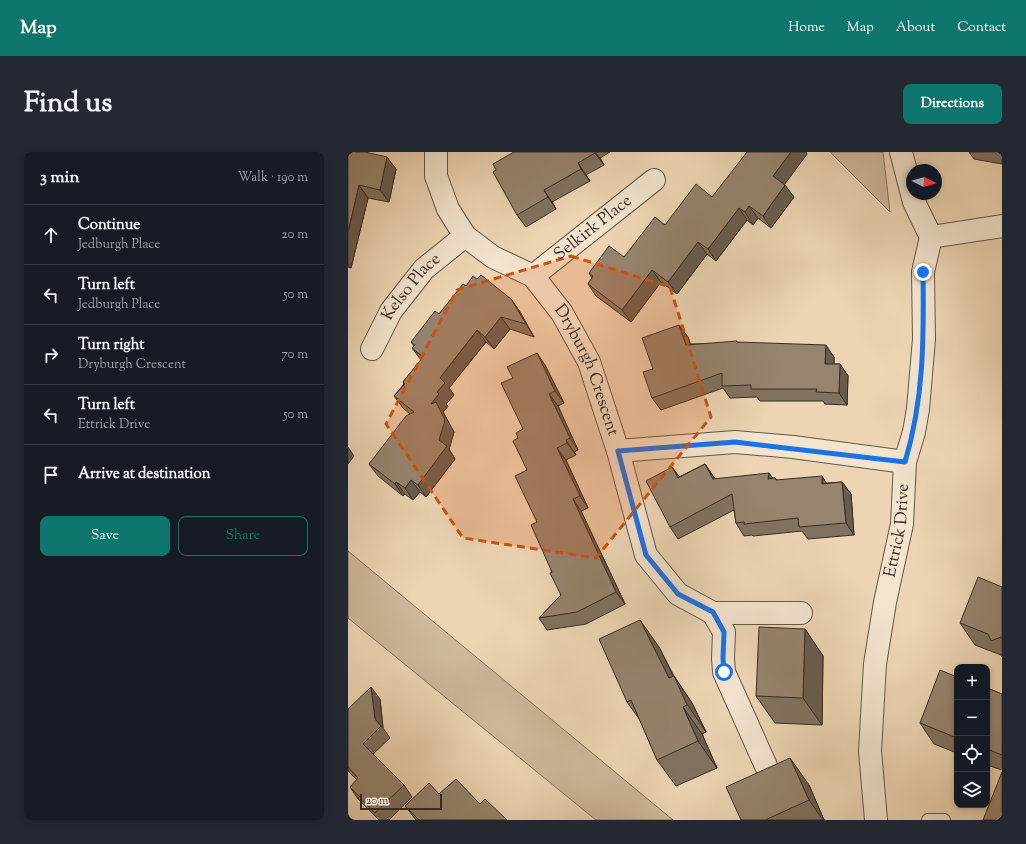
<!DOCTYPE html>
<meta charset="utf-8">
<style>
body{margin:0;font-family:"Sorts Mill Goudy",serif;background:#242831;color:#f1f3f6}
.controls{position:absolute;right:12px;bottom:12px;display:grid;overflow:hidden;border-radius:8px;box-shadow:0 2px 6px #0003}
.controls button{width:36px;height:36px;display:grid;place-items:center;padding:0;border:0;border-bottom:1px solid #363941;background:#171b24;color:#f1f3f6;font:20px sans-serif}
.compass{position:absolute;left:558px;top:12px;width:36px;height:36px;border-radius:50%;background:#171b24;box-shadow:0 2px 6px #0003;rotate:96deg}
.scale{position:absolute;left:12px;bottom:10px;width:82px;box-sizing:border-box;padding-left:4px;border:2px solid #382c23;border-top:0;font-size:11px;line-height:14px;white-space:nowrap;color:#382c23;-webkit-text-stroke:3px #f3e4ce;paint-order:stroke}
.stop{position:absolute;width:12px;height:12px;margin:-9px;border:3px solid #1a73e8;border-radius:50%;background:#fff}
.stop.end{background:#1a73e8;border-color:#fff;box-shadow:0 1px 4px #0008}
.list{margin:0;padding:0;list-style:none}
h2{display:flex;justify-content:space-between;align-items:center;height:52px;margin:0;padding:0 16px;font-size:17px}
h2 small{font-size:13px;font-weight:400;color:#9ea1a6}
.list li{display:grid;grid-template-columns:26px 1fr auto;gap:12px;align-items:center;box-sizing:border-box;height:60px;padding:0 16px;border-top:1px solid #363941}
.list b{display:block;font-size:15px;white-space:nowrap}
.list p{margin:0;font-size:13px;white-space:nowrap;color:#9ea1a6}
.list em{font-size:13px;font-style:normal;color:#9ea1a6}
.actions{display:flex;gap:8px;padding:12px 16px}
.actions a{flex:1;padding:9px 0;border:1px solid #0f766e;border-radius:8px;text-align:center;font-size:14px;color:#0f766e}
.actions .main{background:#0f766e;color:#fff}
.icon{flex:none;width:22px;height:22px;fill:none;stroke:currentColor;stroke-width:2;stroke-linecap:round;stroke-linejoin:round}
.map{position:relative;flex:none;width:654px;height:668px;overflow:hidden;border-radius:8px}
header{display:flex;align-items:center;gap:24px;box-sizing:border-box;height:56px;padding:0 20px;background:#0f766e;color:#fff}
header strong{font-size:19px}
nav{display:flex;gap:22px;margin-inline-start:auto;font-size:14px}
.intro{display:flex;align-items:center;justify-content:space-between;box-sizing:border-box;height:96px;padding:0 24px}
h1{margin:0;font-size:28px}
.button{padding:10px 18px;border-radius:8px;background:#0f766e;color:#fff;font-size:14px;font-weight:700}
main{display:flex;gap:24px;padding:0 24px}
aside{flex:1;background:#171b24;border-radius:8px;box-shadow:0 2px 6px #0003}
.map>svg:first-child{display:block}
.green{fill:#ceb89b;stroke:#83725f}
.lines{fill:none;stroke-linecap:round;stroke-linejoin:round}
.service-casing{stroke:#655647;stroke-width:14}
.minor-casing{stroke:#655647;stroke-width:24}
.tertiary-casing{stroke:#655647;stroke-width:24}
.service{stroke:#f3e4ce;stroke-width:12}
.minor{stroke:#f3e4ce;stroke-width:22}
.tertiary{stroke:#f3e4ce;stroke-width:22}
.wall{fill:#81725f;stroke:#382c23}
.shaded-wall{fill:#695c4d;stroke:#382c23}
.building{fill:#96846e;stroke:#382c23}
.route{stroke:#1a73e8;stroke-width:5}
.marked{fill:#ce520f;fill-opacity:0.2;stroke:#ce520f;stroke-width:3;stroke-dasharray:8 5;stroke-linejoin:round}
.labels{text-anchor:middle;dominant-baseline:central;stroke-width:3;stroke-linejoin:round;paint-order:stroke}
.street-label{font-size:17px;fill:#382c23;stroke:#f3e4ce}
</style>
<header>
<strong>Map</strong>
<nav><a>Home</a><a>Map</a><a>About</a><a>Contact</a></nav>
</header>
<div class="intro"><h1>Find us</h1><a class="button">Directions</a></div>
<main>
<aside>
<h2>3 min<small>Walk · 190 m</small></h2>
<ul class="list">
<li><svg class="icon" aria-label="ahead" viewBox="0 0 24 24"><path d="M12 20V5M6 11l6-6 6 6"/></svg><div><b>Continue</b><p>Jedburgh Place</p></div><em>20 m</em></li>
<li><svg class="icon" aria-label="left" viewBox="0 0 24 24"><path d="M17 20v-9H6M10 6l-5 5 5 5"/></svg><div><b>Turn left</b><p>Jedburgh Place</p></div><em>50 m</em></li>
<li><svg class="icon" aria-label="right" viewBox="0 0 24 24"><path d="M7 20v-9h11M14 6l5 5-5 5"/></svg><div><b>Turn right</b><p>Dryburgh Crescent</p></div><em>70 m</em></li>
<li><svg class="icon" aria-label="left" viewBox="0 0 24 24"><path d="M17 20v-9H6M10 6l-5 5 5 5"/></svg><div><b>Turn left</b><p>Ettrick Drive</p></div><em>50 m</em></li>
<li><svg class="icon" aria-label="arrive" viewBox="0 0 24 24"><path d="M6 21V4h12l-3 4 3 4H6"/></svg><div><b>Arrive at destination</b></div></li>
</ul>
<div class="actions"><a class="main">Save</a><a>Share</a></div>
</aside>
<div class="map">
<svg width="654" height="668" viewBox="0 0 654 668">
<rect width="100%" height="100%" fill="#edd5b4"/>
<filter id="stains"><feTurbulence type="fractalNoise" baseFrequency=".005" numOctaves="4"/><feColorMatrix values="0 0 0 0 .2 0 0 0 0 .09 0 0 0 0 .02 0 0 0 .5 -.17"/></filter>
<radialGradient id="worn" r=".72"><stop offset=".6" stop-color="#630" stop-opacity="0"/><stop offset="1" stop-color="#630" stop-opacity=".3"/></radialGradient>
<!-- green -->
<g class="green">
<polygon points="482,0 535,0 542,60"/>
<polygon points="0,399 325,668 248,668 0,466"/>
</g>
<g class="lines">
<defs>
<polyline id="service" points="580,668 596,668"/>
<g id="minor">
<path id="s1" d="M88,0V24L100,57L117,84L145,105L185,124L214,161L241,210L270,299L387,290L445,295L557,310"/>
<path id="s2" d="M185,124L306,28"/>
<path id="s3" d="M24,197L43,159L76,117L117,84"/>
<polyline points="270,299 298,403 330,442 365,461 453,461"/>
<polyline points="365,461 376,480 375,506 376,520 418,614"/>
</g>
<g id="tertiary">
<polyline points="583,85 654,74"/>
<path id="s4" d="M528,668L522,599L527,512L537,450L554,372L557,310L566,280L570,257L576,187L575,120L583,85L566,50L553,0"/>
</g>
</defs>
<!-- service casing -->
<use href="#service" class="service-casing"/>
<!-- minor casing -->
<use href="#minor" class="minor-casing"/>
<!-- tertiary casing -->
<use href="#tertiary" class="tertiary-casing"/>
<!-- service -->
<use href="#service" class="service"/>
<!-- minor -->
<use href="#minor" class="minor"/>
<!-- tertiary -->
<use href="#tertiary" class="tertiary"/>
</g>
<!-- wall -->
<g class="wall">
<polygon points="0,0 48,17 41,50 20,46 3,116 0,115"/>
<polygon points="166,0 262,0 252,6 256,13 238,23 242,29 204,50 208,57 178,75 169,63 148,18"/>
<polygon points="621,0 654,0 654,12 626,7"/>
<polygon points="459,2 436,32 446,45 423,76 410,66 405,73 399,68 368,109 359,102 329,142 313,130 283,170 248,144 240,132 244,126 241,121 276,105 317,73 364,45"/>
<polygon points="129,127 163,147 172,160 186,185 162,177 146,197 138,190 101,236 106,243 98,252 100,254 95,260 106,280 101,297 107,307 78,345 72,340 65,348 57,342 55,344 30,324 21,312 62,262 55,256 46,244 56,232 55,230 73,208 64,196 66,194 63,190 91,162 118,134"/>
<polygon points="340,185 342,192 390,191 486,205 486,212 492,212 500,224 499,253 477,252 475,249 412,249 409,245 382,246 375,236 313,258 304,246"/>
<polygon points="197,213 216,251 210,254 230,298 226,300 228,303 218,308 240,356 233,359 277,452 238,472 199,478 191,466 213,443 204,420 189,370 179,318 170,286 175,277 165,226"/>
<polygon points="357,312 367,327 427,326 429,328 479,331 494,330 503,342 506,383 460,387 454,379 405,384 404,383 396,384 388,371 386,358 330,387 322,375 331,325"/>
<polygon points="654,435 654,505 653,503 627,493 612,471"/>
<polygon points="457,477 475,504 474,573 427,571 408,544"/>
<polygon points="311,495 326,524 344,551 358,580 354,582 369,616 328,634 309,608 292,568 279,550"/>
<polygon points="609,525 609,601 586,592 572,571"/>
<polygon points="639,536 654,542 654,618 639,613"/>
<polygon points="32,547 35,576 42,586 25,602 56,633 64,645 41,668 31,668 10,647 2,635 9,628 0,619 0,557"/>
<polygon points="461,633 476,668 393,668"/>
<polygon points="91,642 132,652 159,668 68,668 57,654"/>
</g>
<!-- shaded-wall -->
<g class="shaded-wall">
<polygon points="246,0 247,0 252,6 256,13"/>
<polygon points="443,0 458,0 459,2 434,36 425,24"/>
<polygon points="39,5 48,17 41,50 32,38"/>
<polygon points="230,11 242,29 233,17"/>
<polygon points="11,33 20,46 3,116 0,112 0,80"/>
<polygon points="437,33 446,45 423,76 415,64"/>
<polygon points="196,38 204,50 208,57 200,45"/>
<polygon points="401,54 410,66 405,73 397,60"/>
<polygon points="391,56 399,68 368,109 360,97"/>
<polygon points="350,90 359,102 329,142 320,130"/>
<polygon points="304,118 313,130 283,170 274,158"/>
<polygon points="163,147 172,160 186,185 178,172"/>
<polygon points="153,165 162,177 146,197 137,185"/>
<polygon points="331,173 340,185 347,205 338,193"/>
<polygon points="129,178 138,190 101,236 106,243 98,252 100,254 95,260 106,280 101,297 107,307 78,345 70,333 91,288 83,252 89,240 92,226"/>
<polygon points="478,193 486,205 486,224 477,212"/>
<polygon points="189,201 197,213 216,251 207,239"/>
<polygon points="492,212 500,224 499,253 491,241"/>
<polygon points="201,242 210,254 230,298 222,286"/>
<polygon points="218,288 228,303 219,291"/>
<polygon points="0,295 6,304 0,312"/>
<polygon points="209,296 218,308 240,356 232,344"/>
<polygon points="357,312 365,324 373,339 365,327"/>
<polygon points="324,315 333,327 330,326"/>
<polygon points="421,321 430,333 420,327"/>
<polygon points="474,324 482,337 474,332"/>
<polygon points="63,328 72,340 65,348 57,336"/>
<polygon points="48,330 57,342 55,344 47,332"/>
<polygon points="494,330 503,342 506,383 498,371"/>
<polygon points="225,347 233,359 277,452 268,440"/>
<polygon points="292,468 311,495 327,528 326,524 344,551 358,580 321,526"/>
<polygon points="457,477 475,504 474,573 455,546"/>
<polygon points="23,535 32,547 35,576 27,567"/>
<polygon points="335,555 354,582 369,616 350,589"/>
<polygon points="442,606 461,633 476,668 475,668 461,648"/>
</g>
<!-- building -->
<g class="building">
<polygon points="0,0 17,0 39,5 32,38 11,33 0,80"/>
<polygon points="166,0 246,0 247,1 230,11 233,17 196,38 200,45 169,63 145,20 148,18 145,12"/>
<polygon points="399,0 443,0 425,24 437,33 415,64 401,54 397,60 391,56 360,97 350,90 320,130 304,118 274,158 240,132 245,124 241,121 261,94 276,105 307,65 317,73 348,32 364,45"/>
<polygon points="133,123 163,147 178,172 153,165 137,185 129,178 92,226 97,231 89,240 91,242 83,252 88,250 97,268 91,288 99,294 70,333 63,328 57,336 48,330 47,332 21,312 58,264 66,260 46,244 57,232 55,230 75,205 64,196 67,193 63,190 87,159 91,162 115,132 118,134 125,124 129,127"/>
<polygon points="331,173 338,193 389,189 389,190 478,193 477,212 492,212 491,241 468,240 469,237 403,237 403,233 374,234 374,221 304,246 295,220 305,217 294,186"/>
<polygon points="189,201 207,239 201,242 222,286 218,288 219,291 209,296 232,344 225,347 268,440 229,460 191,466 213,443 202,421 204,420 183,373 189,370 167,324 179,318 165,289 170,286 168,281 175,277 153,231 165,226 159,215"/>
<polygon points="357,312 365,327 421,321 420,327 427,326 428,328 474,324 474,332 494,330 498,371 451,375 450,366 396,372 396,370 388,371 384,342 322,375 298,329 324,315 330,326"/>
<polygon points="630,425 654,435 654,487 653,485 643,489 640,482 612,471"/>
<polygon points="292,468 321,526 326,524 339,553 335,555 350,589 309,608 283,548 279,550 251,487"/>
<polygon points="411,475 457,477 455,546 408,544"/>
<polygon points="592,518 609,525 609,586 572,571"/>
<polygon points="23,535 27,567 33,574 15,592 56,633 27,661 2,635 10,626 0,615 0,557"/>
<polygon points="639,536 654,542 654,603 639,597"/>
<polygon points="442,606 461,648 417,668 393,668 378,635"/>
<polygon points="654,620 654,668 635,668"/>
<polygon points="108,627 132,652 137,647 159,668 71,668 57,654 81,631 91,642"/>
</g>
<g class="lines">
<!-- route -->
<path class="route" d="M376,520L375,506L376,480L365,460L330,442L298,403L270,299L387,290L557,310C576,247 576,185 575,120"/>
</g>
<!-- marked area -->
<path class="marked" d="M223,104L322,135L363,265L248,406L115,386L38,272L109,138Z"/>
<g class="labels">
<!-- street labels -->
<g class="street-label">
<text stroke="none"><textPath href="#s2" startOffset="77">Selkirk Place</textPath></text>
<text stroke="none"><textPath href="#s3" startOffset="74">Kelso Place</textPath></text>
<text stroke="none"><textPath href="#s1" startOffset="280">Dryburgh Crescent</textPath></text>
<text stroke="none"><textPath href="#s4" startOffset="292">Ettrick Drive</textPath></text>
</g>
</g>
<rect width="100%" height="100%" filter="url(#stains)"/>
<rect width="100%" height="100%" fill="url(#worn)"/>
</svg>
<div class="controls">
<button>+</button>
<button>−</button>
<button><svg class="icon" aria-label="locate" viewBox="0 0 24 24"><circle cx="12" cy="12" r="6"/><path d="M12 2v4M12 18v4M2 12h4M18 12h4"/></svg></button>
<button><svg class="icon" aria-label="layers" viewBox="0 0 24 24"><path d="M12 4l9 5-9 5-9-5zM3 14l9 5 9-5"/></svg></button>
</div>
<svg class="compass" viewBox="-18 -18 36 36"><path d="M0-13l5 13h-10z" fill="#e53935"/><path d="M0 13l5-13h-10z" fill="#9ea1a6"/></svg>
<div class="scale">20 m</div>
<div class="stop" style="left:376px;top:520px"></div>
<div class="stop end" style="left:575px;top:120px"></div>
</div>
</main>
